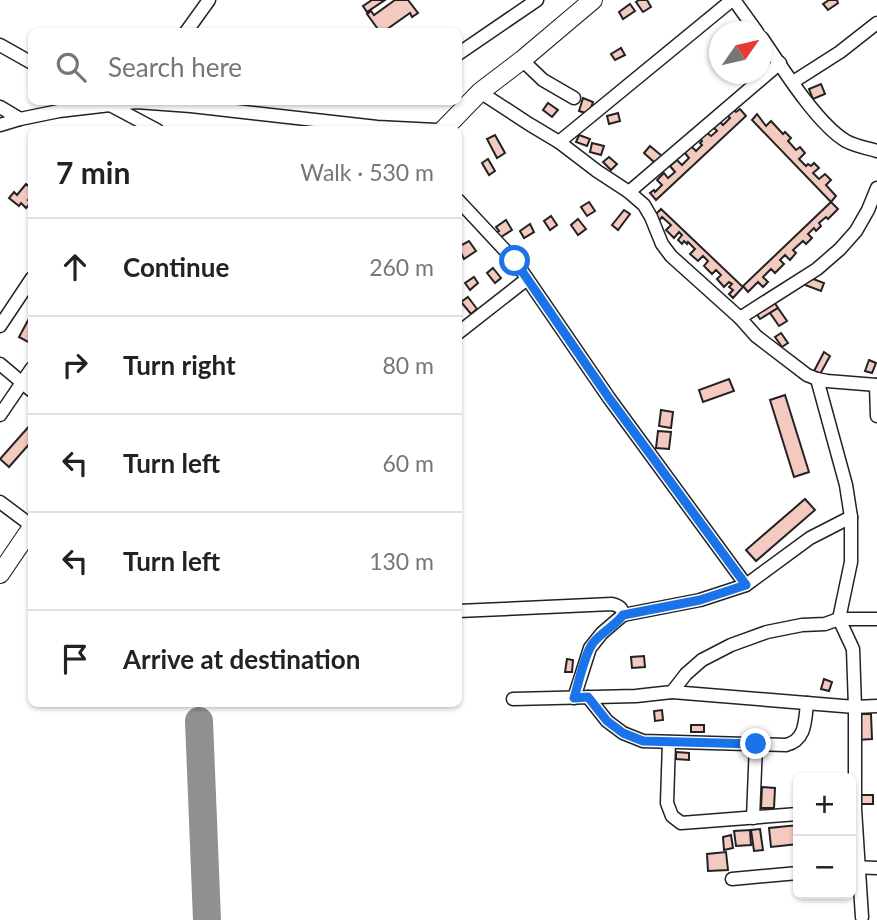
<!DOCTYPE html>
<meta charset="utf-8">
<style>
body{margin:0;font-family:Lato,sans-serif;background:#f2f2f2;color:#222}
.controls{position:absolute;right:21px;bottom:21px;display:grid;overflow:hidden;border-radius:10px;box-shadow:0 2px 5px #0004}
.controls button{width:63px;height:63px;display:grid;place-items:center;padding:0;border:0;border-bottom:2px solid #e0e0e0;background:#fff;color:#222;font:35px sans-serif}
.compass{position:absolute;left:709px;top:21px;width:63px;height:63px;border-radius:50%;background:#fff;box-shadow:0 2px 5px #0004;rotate:56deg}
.stop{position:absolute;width:21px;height:21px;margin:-16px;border:5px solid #1a73e8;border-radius:50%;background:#fff}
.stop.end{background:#1a73e8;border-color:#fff;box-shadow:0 2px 7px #0008}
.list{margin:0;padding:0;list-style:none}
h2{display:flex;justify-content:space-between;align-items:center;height:91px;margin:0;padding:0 28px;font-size:30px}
h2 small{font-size:23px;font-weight:400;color:#767676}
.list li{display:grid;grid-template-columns:46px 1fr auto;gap:21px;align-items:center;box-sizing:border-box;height:98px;padding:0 28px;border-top:2px solid #e0e0e0}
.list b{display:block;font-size:26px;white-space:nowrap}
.list em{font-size:23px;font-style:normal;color:#767676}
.icon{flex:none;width:38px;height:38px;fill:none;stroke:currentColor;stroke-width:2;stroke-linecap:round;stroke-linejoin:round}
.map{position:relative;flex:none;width:877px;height:920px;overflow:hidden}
.search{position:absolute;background:#fff;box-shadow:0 2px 5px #0004;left:28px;top:28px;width:434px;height:77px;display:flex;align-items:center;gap:18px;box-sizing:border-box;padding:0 24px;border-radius:10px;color:#767676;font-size:26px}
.panel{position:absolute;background:#fff;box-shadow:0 2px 5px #0004;left:28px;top:126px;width:434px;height:581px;border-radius:10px}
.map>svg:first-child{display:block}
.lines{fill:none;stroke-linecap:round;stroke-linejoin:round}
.taxiway{stroke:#909090;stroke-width:28}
.building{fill:#f3c9c0;stroke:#222;stroke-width:2}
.minor-casing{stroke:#222;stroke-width:15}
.highway-casing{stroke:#222;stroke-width:20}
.minor{stroke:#fff;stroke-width:12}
.highway{stroke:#fff;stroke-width:18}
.route{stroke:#1a73e8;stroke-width:9}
</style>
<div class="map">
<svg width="877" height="920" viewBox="0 0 877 920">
<rect width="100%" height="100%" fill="#fff"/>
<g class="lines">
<!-- taxiway -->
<polyline class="taxiway" points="199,721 207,920"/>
</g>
<!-- building -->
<g class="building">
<polygon points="372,0 385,0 367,12 363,6"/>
<polygon points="395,0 408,0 418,13 412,17 410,13 383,32 380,32 367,14 371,11 374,15"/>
<polygon points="639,0 647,0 651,7 643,12 636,2"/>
<polygon points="829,0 837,0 838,3 828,10 823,4"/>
<polygon points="630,4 635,11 623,19 619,12"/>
<polygon points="621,48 625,55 615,60 611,54"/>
<polygon points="821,84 825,94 813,99 809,89"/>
<polygon points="583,98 593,102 589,114 579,111"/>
<polygon points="548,103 558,110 552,117 543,110"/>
<polygon points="731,107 736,112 740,109 746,116 656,200 650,193 654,190 655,192 662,185 657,180 664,173 668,178 675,172 670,166 677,160 682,165 689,158 684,152 691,146 696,151 702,145 700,143 702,141 700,138 706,132 711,136 717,131 712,126 718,120 723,125 730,118 725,113"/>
<polygon points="618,113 620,121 609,124 607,116"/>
<polygon points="757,114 766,126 771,121 783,134 785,132 791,138 788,141 796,150 800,147 805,153 799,159 806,166 808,164 811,166 814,163 819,168 813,173 819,179 825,174 831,180 826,185 836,196 831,202 752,120"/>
<polygon points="495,135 505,153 497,158 487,139"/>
<polygon points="579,135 590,139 587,146 576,142"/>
<polygon points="592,143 604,146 601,155 590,152"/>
<polygon points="650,146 662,156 655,163 644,153"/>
<polygon points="609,157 617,164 611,170 603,162"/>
<polygon points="488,159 495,171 489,175 482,163"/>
<polygon points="26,184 32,189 32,196 28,200 30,201 32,200 32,205 30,204 26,208 21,203 19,206 9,198 14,192 17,195"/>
<polygon points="589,202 595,211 587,216 581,207"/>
<polygon points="831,202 838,209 828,219 826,217 819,223 821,226 816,231 814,228 808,234 812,238 806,244 803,241 793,250 796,253 790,260 785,255 780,260 784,264 775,273 771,269 763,277 768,282 763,287 758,282 748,292 743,286"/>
<polygon points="661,209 743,287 733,298 729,294 733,290 729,287 732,284 729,282 724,287 717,279 721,275 716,270 712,274 704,266 708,261 703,256 698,261 690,254 695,249 688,242 687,244 684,241 682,244 678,240 682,235 679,232 674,238 666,230 671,225 662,217 658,222 653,217"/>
<polygon points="624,210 630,214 618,230 612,225"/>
<polygon points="551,216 557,225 550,230 544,221"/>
<polygon points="578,219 586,229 578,235 571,225"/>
<polygon points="506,220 512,230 498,239 494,234 499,231 496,227"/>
<polygon points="530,224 534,232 524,238 520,231"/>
<polygon points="469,241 476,251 464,259 458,247"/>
<polygon points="493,268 501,278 495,283 487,273"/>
<polygon points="474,277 478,283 470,290 465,283"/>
<polygon points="808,277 824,283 821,291 805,285"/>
<polygon points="468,297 477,309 471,314 461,302"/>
<polygon points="774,302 778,308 760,319 756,313"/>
<polygon points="778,308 787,321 779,326 770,313"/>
<polygon points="32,313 32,339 30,343 19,337"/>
<polygon points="781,333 788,343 782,347 775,337"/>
<polygon points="824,352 830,356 819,376 813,373"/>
<polygon points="869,360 876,363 872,373 865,371"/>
<polygon points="729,379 734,391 703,402 699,390"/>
<polygon points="785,395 809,472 794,477 770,400"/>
<polygon points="661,410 673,412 671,428 659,426"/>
<polygon points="31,424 32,441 9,467 0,459"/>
<polygon points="658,431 671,432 669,449 656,448"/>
<polygon points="805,499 815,510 756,561 746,550"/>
<polygon points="644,656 645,667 632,668 631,657"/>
<polygon points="567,659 573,660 572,672 565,672"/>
<polygon points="824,679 832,682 829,691 821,689"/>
<polygon points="662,710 663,720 655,721 654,711"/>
<polygon points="856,714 871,714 872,739 858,740"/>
<rect x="691" y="725" width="13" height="7"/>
<polygon points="676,752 689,753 689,760 676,759"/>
<polygon points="762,787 775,788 774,808 761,808"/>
<rect x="859" y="795" width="14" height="9"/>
<polygon points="798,825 798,844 771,847 769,828"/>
<polygon points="760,829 763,850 754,851 751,830"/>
<polygon points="750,830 751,845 736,846 734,831"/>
<polygon points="731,835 733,848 724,850 723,837"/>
<polygon points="726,852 728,870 708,871 707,854"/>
</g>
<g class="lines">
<defs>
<g id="minor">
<polyline points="734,0 757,32"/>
<polyline points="186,32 209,0"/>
<path d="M762,38C781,66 817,124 846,141C855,146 867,148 877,151"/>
<polyline points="0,45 32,63"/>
<polyline points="458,54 537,0"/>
<polyline points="522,60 543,80 574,98"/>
<polyline points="793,82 840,52 877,23"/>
<polyline points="480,92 529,124 559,142 597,171 629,192 644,205 651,217 662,244 671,256 740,318 756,336 807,375 817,379 827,381 877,385"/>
<polyline points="110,105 157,130"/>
<polyline points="0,107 20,119"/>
<polyline points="0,125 20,119 59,111 136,102 191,106 377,127 436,130"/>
<polyline points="559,142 732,0"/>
<polyline points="629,192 780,63"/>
<polyline points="458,200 515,261 609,398 746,585"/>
<polyline points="740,318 817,269 840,249 856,231 868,210 877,188"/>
<polyline points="0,326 32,278"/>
<polyline points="458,333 527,279"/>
<polyline points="0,364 32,391"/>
<polyline points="817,379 846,485 851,517 851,562 839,619 853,649 855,707 855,809 862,917"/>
<polyline points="876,385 877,416"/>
<polyline points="0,415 32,368"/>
<polyline points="0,502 32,526"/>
<path d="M458,611L612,604C620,606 622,608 623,615L602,633L590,648L574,698"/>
<polyline points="623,615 700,600 746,585 810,538 851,517"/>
<polyline points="672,692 855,707 877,706"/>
<path d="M588,697L607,721L623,733L643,741L786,745C806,740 805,721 807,703"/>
<polyline points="513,699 636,696 672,692 686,674 702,660 731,645 767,632 802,625 825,624 839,619 877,619"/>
<polyline points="669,742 667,803 672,816 681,823 798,814"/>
<polyline points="753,818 756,744"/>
<polyline points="851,867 877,868"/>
<polyline points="732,879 798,873"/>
</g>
<g id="highway">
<polyline points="443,130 480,92 522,60 593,0"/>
<polyline points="0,574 32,527"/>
</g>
</defs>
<!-- minor casing -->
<use href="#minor" class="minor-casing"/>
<!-- highway casing -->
<use href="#highway" class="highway-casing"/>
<!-- minor -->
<use href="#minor" class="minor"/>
<!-- highway -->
<use href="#highway" class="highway"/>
</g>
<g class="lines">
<!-- route -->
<path class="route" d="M515,261L609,398L746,585L700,600L623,615C615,626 602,632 593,643C584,655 579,682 574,698L588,697L607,721L623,733L643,741L756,744"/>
</g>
</svg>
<div class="controls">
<button>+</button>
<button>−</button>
</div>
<svg class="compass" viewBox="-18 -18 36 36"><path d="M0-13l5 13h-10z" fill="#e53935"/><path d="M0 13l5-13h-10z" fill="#767676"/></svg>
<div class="stop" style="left:515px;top:261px"></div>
<div class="stop end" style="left:756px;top:744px"></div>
<div class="search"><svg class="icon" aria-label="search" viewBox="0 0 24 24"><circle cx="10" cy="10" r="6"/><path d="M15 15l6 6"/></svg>Search here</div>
<section class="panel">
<h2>7 min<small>Walk · 530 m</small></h2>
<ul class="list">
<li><svg class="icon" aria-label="ahead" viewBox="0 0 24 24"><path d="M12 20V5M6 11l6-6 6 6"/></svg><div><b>Continue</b></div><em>260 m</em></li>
<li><svg class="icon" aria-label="right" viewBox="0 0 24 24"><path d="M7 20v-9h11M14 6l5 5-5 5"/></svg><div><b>Turn right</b></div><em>80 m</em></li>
<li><svg class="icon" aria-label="left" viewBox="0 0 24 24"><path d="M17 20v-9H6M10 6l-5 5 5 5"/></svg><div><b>Turn left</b></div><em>60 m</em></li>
<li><svg class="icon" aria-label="left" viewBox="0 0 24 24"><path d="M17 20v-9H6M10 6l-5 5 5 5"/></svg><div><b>Turn left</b></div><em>130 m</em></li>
<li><svg class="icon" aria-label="arrive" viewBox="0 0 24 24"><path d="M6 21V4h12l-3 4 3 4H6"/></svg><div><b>Arrive at destination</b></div></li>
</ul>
</section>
</div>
